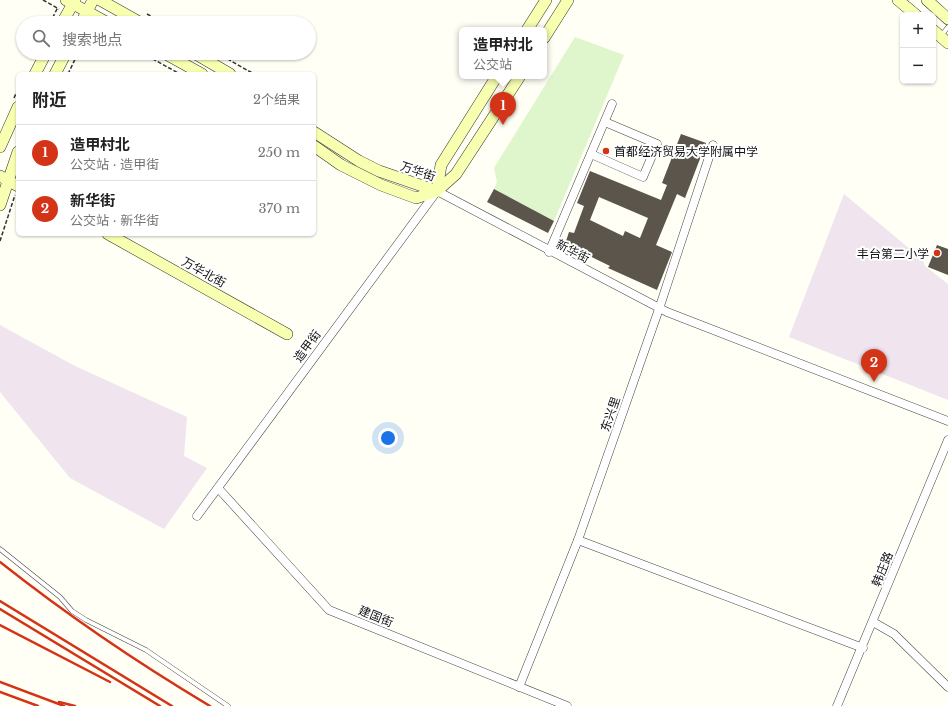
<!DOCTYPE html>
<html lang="zh">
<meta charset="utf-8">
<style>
body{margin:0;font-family:"Libre Baskerville","Noto Sans SC",serif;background:#f2f2f2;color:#222}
.controls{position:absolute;right:12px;top:12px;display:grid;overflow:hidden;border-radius:6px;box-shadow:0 1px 3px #0004}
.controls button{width:36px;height:36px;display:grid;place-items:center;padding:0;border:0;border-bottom:1px solid #e0e0e0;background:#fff;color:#222;font:20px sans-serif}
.you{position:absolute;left:388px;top:438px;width:14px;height:14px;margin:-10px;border:3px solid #fff;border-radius:50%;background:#1a73e8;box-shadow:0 0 0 6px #1a73e833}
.badge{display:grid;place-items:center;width:26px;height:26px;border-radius:50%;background:#d33317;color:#fff;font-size:13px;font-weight:700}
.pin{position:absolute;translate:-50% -33px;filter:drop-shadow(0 1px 2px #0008)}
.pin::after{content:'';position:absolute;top:21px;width:14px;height:12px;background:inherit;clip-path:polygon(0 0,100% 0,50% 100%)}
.popup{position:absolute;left:459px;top:27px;width:88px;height:52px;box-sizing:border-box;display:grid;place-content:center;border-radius:6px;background:#fff;filter:drop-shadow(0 1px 3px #0005);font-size:13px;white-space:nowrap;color:#767676}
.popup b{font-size:15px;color:#222}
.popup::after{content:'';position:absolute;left:50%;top:100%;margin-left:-8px;border:8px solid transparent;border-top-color:#fff}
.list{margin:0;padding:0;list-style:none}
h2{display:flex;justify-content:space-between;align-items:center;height:52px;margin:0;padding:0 16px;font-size:17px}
h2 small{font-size:13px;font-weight:400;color:#767676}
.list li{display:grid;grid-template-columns:26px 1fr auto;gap:12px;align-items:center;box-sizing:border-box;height:56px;padding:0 16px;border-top:1px solid #e0e0e0}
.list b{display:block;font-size:15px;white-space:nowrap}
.list p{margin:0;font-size:13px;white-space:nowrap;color:#767676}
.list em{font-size:13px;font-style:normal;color:#767676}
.icon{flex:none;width:22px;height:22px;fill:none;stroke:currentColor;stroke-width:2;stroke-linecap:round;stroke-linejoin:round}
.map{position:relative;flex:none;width:948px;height:706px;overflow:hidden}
.search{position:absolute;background:#fff;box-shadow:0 1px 3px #0004;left:16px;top:16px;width:300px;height:44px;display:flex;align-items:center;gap:10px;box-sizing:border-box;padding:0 14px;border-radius:22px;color:#767676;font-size:15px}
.panel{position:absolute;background:#fff;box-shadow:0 1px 3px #0004;left:16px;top:72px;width:300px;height:164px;border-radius:6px}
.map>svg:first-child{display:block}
.industrial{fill:#f0e5ef}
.pitch{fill:#dff5cc}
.building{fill:#5b554c;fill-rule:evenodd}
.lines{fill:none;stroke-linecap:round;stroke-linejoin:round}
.lane-casing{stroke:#444;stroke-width:5}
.street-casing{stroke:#444;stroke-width:9}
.secondary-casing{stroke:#333;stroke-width:12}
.path{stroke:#333;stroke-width:1.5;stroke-dasharray:4 2;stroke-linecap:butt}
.lane{stroke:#fff;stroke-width:4}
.street{stroke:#fff;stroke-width:8}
.secondary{stroke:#f8ffb0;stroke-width:11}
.rail{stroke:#d33317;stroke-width:2.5}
.poi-dot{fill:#d33317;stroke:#fff;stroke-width:1.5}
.labels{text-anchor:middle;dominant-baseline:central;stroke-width:4;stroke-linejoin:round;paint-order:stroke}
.poi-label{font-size:12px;fill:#111;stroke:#fff;text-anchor:start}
.street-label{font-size:12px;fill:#111;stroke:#fff}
</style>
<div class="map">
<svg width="948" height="706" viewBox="0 0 948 706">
<rect width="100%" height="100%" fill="#fffff5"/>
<!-- industrial -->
<g class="industrial">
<polygon points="844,194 923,260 925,266 948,284 948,400 789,337"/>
<polygon points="0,325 75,366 187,417 184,456 207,468 164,529 70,478 0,392"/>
</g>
<!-- pitch -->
<polygon class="pitch" points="575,37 624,55 554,221 494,189 497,182 494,168"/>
<!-- building -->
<g class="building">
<path d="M681,134L706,143L685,198L677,194L656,245L672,252L657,290L608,268L610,266L565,244L569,232L574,233L584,206L577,203L590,171L661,200L667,185L662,183ZM599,197L648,218L640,238L625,231L623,236L590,220Z"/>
<polygon points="494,189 554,221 548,233 487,202"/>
<polygon points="937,245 948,249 948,275 928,267"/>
</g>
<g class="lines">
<defs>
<g id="lane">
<polyline points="941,36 948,27"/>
<polyline points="0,549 60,597 72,611 86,620 146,650 228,706"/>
</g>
<g id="street">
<polyline points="591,154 643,177 657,144 605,122"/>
<polyline points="549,252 612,104"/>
<polyline points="218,488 329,610 567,706"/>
<polyline points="197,516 437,191 667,312 948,421"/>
<polyline points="578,540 863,648"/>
<polyline points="873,622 894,634 948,687"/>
<polyline points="519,687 578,540 659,309 713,145"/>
<polyline points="837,706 948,440"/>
</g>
<g id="secondary">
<polyline points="66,0 108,23"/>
<polyline points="100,0 141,23"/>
<polyline points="898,0 916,15"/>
<polyline points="927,0 948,19"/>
<polyline points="62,23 75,0"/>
<polyline points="81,23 93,0"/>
<polyline points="527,30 546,0"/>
<polyline points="933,30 948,43"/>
<polyline points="544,38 568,0"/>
<polyline points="164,53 202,74"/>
<polyline points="194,53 230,74"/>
<polyline points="35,74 46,53"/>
<polyline points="55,74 66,53"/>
<polyline points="314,132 359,161 379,171 437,191"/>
<polyline points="314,146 341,165 381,185 416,198 437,191 456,174 520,76"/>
<polyline points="0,147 18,107"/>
<polyline points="0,176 18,186"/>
<polyline points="437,191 441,165 497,76"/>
<polyline points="0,205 18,152"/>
<polyline points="108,234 287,334"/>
</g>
</defs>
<!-- lane casing -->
<use href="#lane" class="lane-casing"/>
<!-- street casing -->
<use href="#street" class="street-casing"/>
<!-- secondary casing -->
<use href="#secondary" class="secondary-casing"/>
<!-- path -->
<g class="path">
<polyline points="43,0 59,9"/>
<polyline points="147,14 163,23"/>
<polyline points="50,23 58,7"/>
<polyline points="142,53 180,74"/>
<polyline points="217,53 254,74"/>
<polyline points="68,74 78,53"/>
<polyline points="14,98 18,89"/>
<polyline points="0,241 15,195"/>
</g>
<!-- lane -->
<use href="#lane" class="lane"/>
<!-- street -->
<use href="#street" class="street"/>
<!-- secondary -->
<use href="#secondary" class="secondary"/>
<!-- rail -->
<g class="rail">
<path d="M0,562C67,615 136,662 210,706"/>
<polyline points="0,601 172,706"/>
<polyline points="0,609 160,706"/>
<polyline points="0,625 110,682"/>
<polyline points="0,682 64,706"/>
<polyline points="0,692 38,706"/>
<polyline points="59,702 75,706"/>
</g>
</g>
<!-- markers -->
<g class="poi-dot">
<circle cx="606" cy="151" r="4"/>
<circle cx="937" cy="253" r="4"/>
</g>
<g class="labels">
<!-- poi labels -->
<g class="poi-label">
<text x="614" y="151">首都经济贸易大学附属中学</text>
<text x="929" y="253" text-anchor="end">丰台第二小学</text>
</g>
<!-- street labels -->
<g class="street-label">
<text transform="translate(418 171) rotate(19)">万华街</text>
<text transform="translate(573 251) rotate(27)">新华街</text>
<text transform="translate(204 272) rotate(29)">万华北街</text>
<text transform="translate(307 346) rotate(-54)">造甲街</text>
<text transform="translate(610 414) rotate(-71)">东兴里</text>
<text transform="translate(882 569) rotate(-68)">韩庄路</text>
<text transform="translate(376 616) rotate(22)">建国街</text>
</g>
</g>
</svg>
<div class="controls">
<button>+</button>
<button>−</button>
</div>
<div class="you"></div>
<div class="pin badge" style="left:503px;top:125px">1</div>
<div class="popup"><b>造甲村北</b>公交站</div>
<div class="pin badge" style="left:874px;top:382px">2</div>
<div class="search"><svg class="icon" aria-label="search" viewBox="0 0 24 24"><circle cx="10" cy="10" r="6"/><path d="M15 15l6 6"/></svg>搜索地点</div>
<section class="panel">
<h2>附近<small>2个结果</small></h2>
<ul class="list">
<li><span class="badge">1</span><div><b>造甲村北</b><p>公交站 · 造甲街</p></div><em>250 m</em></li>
<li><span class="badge">2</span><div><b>新华街</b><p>公交站 · 新华街</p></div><em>370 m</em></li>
</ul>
</section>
</div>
